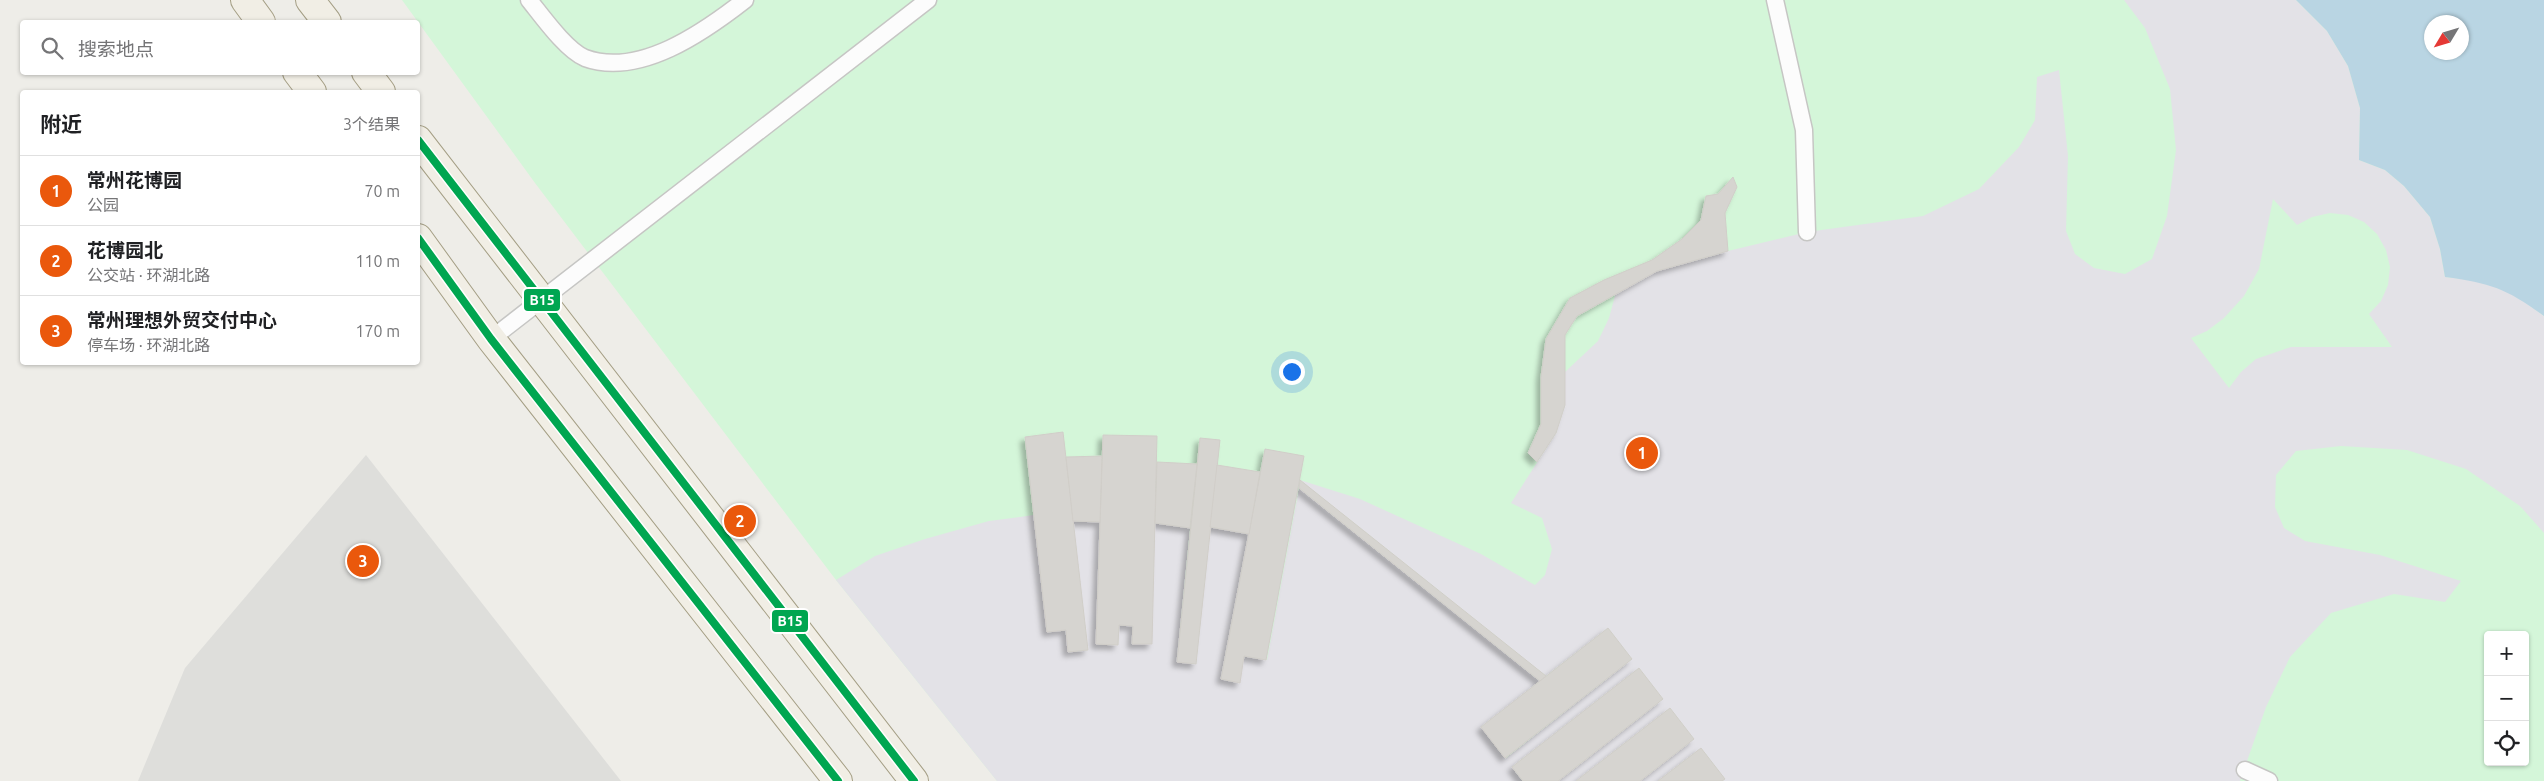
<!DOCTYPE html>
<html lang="zh">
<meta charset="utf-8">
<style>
body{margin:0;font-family:Ubuntu,"Noto Sans SC",sans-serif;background:#f6f6f6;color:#202124}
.controls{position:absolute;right:15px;bottom:15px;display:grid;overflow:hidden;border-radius:5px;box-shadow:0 1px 4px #0004}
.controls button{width:45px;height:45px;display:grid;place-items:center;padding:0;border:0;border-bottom:1px solid #e0e0e0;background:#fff;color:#202124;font:25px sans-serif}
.compass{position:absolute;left:2424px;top:15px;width:45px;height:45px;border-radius:50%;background:#fff;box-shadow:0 1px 4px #0004;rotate:232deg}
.you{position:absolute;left:1291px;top:371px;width:18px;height:18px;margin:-12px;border:4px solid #fff;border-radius:50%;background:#1a73e8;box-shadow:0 0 0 8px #1a73e833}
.badge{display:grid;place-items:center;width:32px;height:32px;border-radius:50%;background:#ea580c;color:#fff;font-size:16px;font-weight:700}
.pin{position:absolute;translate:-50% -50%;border:2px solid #fff;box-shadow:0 1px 5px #0006}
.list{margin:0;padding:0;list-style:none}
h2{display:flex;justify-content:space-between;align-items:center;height:65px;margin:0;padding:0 20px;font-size:21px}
h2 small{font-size:16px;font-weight:400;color:#757577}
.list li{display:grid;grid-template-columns:32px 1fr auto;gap:15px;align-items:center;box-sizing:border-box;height:70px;padding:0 20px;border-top:1px solid #e0e0e0}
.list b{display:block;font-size:19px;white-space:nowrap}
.list p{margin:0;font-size:16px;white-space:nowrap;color:#757577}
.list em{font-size:16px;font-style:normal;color:#757577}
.icon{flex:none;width:28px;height:28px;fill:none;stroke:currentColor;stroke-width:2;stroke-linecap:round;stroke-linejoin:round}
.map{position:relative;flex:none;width:2544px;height:781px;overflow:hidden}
.search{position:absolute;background:#fff;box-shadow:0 1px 4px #0004;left:20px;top:20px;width:400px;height:55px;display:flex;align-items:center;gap:12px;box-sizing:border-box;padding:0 18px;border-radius:5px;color:#757577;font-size:19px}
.panel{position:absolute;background:#fff;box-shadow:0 1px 4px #0004;left:20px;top:90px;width:400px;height:275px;border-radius:5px}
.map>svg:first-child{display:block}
.park{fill:#d4f6d9;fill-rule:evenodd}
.parking{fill:#dededb}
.plaza{fill:#e3e2e7;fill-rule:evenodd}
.water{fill:#b9d5e3;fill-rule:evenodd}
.building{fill:#d6d4d0;stroke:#d1cec9;filter:url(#shadow)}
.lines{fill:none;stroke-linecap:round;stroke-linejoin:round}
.lane-casing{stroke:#c6c6c4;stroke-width:19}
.primary-casing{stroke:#a49e84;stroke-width:30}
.lane{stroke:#fcfcfc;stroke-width:16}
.primary{stroke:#f1eee5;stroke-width:28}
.bus-1-casing{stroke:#fff;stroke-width:11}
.bus-1{stroke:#00a651;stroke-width:8}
.line-badge{stroke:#fff;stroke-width:2}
.badge-label{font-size:14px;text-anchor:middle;font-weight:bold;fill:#fff}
</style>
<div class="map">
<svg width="2544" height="781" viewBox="0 0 2544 781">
<defs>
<filter id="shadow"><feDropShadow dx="-4.5" dy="4.5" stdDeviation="2.5" flood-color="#0004"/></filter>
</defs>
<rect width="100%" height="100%" fill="#eeede8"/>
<!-- park -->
<path class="park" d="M402,0H2544V781H997L836,580L535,183ZM2432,22H2462V52H2432ZM2488,635H2525V762H2488Z"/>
<!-- parking -->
<polygon class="parking" points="366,455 621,781 138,781 185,668"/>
<!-- plaza -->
<path class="plaza" d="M2124,0H2296L2327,31L2348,66L2360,108L2359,160L2385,170L2404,186L2430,217L2440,249L2445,277L2481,281L2515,295L2544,316V533L2520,506L2466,469L2407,450L2341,446L2296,451L2276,475L2275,507L2284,528L2305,541L2380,555L2461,581L2445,602L2394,594L2331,613L2290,657L2266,707L2240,781H1722L1725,779L1701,748L1658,781H1640L1694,739L1670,708L1576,781H1558L1663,699L1639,668L1512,767L1523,781H997L836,580L875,556L925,539L989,521L1034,515L1047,631L1066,630L1069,652L1088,650L1073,521L1100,522L1096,644L1118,645L1119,625L1133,626L1132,644H1151L1155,523L1190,528L1177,661L1196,664L1210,527L1249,534L1221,679L1239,682L1244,656L1267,660L1299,488L1540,681L1481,727L1506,758L1632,659L1608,628L1546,676L1300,480L1360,499L1481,554L1535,585L1545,575L1552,549L1542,518L1511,503L1556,433L1565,405V372L1598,341L1609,318L1616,292L1657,271L1728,251L1807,232L1923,216L1979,189L2019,147L2035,120L2037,77L2059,70L2068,156L2066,231L2075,254L2094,268L2125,274L2152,259L2167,216L2176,150L2170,89L2145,28ZM2273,199L2297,225L2312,217L2330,213L2348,215L2364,222L2377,234L2386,250L2390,267L2388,285L2381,301L2369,314L2392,347H2291L2256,359L2241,372L2229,388L2191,338L2207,331L2224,318L2244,296L2259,269Z"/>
<!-- water -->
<path class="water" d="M2296,0H2544V316C2507,289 2491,283 2445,277L2440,249L2430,217L2404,186L2385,170L2359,160L2360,108L2348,66L2327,31ZM2432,22H2462V52H2432Z"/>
<!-- building -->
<g class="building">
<polygon points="1733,177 1737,187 1725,213 1728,251 1657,271 1577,316 1565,335 1565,405 1556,433 1537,462 1528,453 1541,424 1541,377 1546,339 1570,298 1604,280 1652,260 1682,239 1701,220 1706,196 1718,194"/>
<polygon points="1063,432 1088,650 1068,652 1066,630 1047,632 1025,437"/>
<polygon points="1103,435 1157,436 1152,644 1132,644 1133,626 1119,625 1118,645 1096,644"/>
<polygon points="1200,438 1220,440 1196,664 1177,662"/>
<polygon points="1265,449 1304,456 1266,660 1244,656 1240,683 1221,679"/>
<polygon points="1102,456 1100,522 1073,521 1066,457"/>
<polygon points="1157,462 1197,464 1190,528 1155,523"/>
<polygon points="1217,465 1260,472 1249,534 1210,527"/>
<polygon points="1300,480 1546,676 1540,681 1299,488"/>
<polygon points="1608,628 1632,659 1505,758 1481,727"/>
<polygon points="1639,668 1663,699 1558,781 1523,781 1512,767"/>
<polygon points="1670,708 1694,739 1640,781 1576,781"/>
<polygon points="1701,748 1725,779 1722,781 1658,781"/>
</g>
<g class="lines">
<defs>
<g id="lane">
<path d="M529,0C542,16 566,50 585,58C639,78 704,32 745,0"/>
<polyline points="1775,0 1804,130 1807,232"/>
<polyline points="491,339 928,0"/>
<polyline points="2245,770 2269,781"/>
</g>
<g id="primary">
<polyline points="245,0 261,22"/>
<polyline points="310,0 327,22"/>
<polyline points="297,72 312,92"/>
<polyline points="366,72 381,92"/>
<polyline points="418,140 914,781"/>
<polyline points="418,238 491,339 838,781"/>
</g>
</defs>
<!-- lane casing -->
<use href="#lane" class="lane-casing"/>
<!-- primary casing -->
<use href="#primary" class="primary-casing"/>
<!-- lane -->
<use href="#lane" class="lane"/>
<!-- primary -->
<use href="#primary" class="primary"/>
<defs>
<g id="bus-1">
<polyline points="418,140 914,781"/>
<polyline points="418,238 491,339 838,781"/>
</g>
</defs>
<!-- bus-1 casing -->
<use href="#bus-1" class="bus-1-casing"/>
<!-- bus-1 -->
<use href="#bus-1" class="bus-1"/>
</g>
<g class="line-badge">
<rect x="523" y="288" width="38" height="24" rx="5" fill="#00a651"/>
<rect x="771" y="609" width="38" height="24" rx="5" fill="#00a651"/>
</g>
<g class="badge-label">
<text x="542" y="305">B15</text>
<text x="790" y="626">B15</text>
</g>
</svg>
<div class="controls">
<button>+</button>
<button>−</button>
<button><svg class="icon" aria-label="locate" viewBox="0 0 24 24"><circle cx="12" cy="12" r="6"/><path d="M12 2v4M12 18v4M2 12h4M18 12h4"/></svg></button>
</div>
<svg class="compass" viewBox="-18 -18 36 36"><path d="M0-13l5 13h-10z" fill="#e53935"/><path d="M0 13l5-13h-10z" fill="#757577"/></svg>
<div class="you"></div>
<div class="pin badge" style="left:1642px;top:453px">1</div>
<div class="pin badge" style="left:740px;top:521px">2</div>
<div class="pin badge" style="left:363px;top:561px">3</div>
<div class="search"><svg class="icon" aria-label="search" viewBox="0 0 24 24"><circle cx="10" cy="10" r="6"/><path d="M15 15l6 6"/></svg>搜索地点</div>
<section class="panel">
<h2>附近<small>3个结果</small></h2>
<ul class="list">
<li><span class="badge">1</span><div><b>常州花博园</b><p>公园</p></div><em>70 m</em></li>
<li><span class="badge">2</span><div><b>花博园北</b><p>公交站 · 环湖北路</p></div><em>110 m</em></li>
<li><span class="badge">3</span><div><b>常州理想外贸交付中心</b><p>停车场 · 环湖北路</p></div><em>170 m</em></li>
</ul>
</section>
</div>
